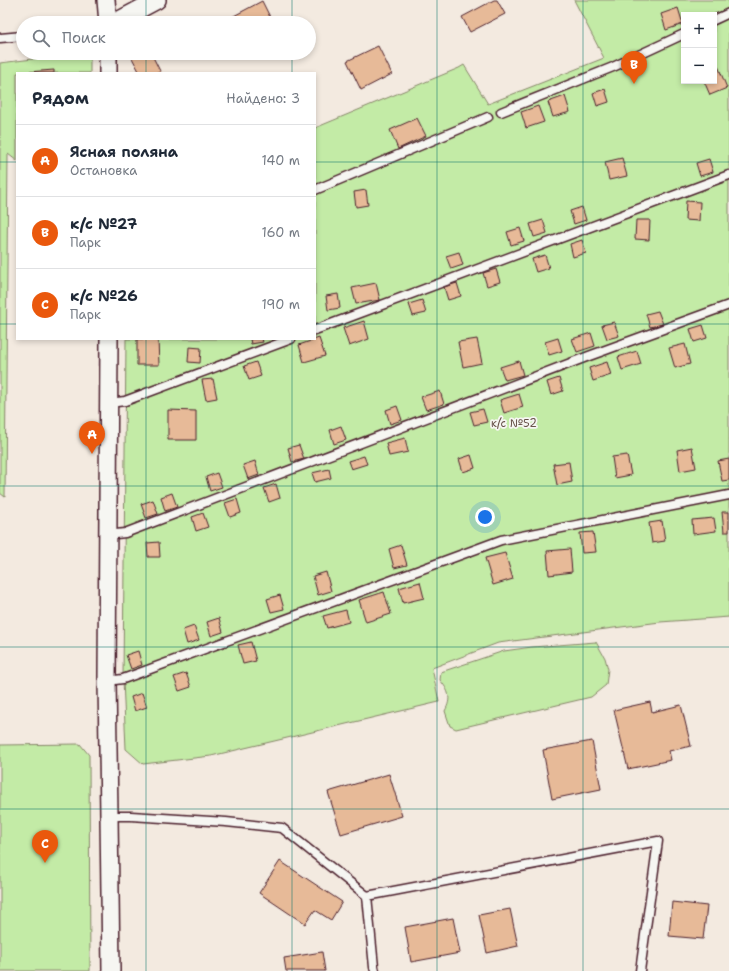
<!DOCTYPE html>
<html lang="ru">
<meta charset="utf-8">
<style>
body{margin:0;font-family:"Shantell Sans",sans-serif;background:#f6f6f7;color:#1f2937}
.controls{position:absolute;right:12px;top:12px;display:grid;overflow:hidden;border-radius:0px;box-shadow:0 2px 6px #0003}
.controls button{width:36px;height:36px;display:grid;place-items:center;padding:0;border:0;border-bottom:1px solid #e0e1e3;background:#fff;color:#1f2937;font:20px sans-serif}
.you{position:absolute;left:485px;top:517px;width:14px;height:14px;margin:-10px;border:3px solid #fff;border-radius:50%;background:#1a73e8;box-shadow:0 0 0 6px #1a73e833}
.badge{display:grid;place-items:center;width:26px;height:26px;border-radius:50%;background:#ea580c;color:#fff;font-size:13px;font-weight:700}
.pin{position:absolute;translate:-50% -33px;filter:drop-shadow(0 1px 2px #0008)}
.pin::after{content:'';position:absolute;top:21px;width:14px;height:12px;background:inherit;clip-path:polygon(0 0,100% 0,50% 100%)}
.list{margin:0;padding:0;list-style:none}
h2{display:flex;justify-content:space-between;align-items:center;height:52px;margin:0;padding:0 16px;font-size:17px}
h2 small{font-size:13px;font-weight:400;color:#747a83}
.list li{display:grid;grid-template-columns:26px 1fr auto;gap:12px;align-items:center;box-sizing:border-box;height:72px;padding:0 16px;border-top:1px solid #e0e1e3}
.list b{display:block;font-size:15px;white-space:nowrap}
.list p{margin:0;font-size:13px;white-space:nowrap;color:#747a83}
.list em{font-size:13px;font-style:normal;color:#747a83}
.icon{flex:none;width:22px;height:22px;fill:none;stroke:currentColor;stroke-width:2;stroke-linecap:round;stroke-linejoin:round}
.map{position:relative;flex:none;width:729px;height:971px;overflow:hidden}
.search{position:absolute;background:#fff;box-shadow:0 2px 6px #0003;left:16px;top:16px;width:300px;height:44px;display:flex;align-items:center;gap:10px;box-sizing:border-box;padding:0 14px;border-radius:22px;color:#747a83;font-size:15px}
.panel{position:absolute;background:#fff;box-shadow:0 2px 6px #0003;left:16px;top:72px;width:300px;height:268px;border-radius:0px}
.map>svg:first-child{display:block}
.green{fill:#c3eba6;stroke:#868568;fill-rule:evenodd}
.building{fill:#e7ba98;stroke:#4a1f2b}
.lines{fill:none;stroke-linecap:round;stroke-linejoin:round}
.service-casing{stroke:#4a1f2b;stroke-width:11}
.minor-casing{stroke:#4a1f2b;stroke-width:20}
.service{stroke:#f6f6f2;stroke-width:8}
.minor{stroke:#f6f6f2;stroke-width:17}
.grid{fill:none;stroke:#0f766e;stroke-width:1;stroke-opacity:0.55}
.labels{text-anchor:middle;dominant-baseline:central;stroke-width:3.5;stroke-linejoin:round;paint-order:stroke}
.park-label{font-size:11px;fill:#68524a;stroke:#f6f6f2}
</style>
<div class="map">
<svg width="729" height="971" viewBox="0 0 729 971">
<rect width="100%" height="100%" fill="#f3eae0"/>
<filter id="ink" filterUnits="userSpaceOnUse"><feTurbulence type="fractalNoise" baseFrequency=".025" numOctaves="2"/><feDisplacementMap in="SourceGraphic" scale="8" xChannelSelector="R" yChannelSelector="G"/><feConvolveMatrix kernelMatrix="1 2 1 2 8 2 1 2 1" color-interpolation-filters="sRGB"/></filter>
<g filter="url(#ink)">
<!-- green -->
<g class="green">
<path d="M574,0H729V617L660,622L498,643L432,668L439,702L211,756L143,764L126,749L123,679L126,339H315V128L459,68L464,65L488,104L604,58ZM684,15H714V81H684Z"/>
<polygon points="82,53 90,53 90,73 17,73 17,161 8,154 5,497 0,493 0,63"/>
<path d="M596,642L605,658L608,669L606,685L591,697L456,729L450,726L445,711C452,698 449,691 440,680L441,672L504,651L532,647Z"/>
<polygon points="80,744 89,755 90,971 0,971 0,745"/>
</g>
<!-- building -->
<g class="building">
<polygon points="494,0 497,0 505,14 470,32 462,17"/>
<polygon points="262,1 273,23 233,23 230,18"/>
<polygon points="678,8 683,24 666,30 661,14"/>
<polygon points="378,46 392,74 361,90 347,61"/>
<polygon points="136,53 151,53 161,73 140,73 131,56"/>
<polygon points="718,66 727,88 710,95 704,81 714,81 714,68"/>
<polygon points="54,70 54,73 28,73 28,72"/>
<polygon points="605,89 609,102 597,106 593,93"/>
<polygon points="565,96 570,112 553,117 548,102"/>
<polygon points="538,106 544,122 526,128 521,112"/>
<polygon points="417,118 426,136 398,149 390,130"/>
<polygon points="622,158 627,176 609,180 605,162"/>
<polygon points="709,159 713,172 700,176 696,163"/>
<polygon points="366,190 368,205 356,207 354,192"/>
<polygon points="686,201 700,202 699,221 685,220"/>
<polygon points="582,207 586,220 574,224 570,211"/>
<polygon points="543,220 547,233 534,237 530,224"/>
<polygon points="636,220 650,220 649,240 635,239"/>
<polygon points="520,228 524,241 511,245 507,232"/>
<polygon points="582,240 586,253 573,257 570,244"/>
<polygon points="459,252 463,265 451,269 446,256"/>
<polygon points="545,255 549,268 536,272 532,259"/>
<polygon points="496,269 500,282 487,286 483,273"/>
<polygon points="376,283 380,300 356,304 352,288"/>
<polygon points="457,283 461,296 448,300 444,287"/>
<polygon points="338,294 340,308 328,310 326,296"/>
<polygon points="422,300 426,313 413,316 409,304"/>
<polygon points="658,311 663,324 650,327 646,314"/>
<polygon points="364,321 369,339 349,346 343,328"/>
<polygon points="614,322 619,336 607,339 602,325"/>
<polygon points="703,325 707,338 694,342 690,329"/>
<polygon points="591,333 595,346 577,352 572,339"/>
<polygon points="319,338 325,356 304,362 299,345"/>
<polygon points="558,338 562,351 549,355 545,342"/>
<polygon points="137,339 158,339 159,365 137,365"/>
<polygon points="250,339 262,339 263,342 251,344"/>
<polygon points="477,339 482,363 463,367 458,342"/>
<polygon points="685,344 690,364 675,368 669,348"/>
<polygon points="189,347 201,348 200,363 188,362"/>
<polygon points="637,351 641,364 622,370 618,357"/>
<polygon points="519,361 523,375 505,380 500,367"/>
<polygon points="256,362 261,376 249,380 244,366"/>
<polygon points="607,362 611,375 593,381 589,368"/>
<polygon points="559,378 563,391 551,395 547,382"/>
<polygon points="213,379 217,398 206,400 202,380"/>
<polygon points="440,391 444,404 426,410 421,397"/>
<polygon points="519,394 523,407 504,413 500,400"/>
<polygon points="397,406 402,420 390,424 386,410"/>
<polygon points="483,409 487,422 474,425 470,412"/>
<polygon points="168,410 196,411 196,440 168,440"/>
<polygon points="341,426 346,440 334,444 330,430"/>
<polygon points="405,438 408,452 389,456 386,443"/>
<polygon points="299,445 304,459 292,462 288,448"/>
<polygon points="692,447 696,468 680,471 677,450"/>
<polygon points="471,455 475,468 463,472 459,459"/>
<polygon points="627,455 631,475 615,478 612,457"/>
<polygon points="364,456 367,464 351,469 348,461"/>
<polygon points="729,459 729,480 722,481 718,461"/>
<polygon points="255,461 259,475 248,479 243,465"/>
<polygon points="569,462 572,482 557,485 553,464"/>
<polygon points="329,469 331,478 315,482 312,473"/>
<polygon points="217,473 222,487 210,491 206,477"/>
<polygon points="276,484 280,498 269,502 264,488"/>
<polygon points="172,493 177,507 165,511 161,497"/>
<polygon points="237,499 241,513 230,517 225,503"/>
<polygon points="153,500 158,514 146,518 141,504"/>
<polygon points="722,512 729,512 729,532 724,532"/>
<polygon points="203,513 208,527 196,531 192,517"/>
<polygon points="714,518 716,531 693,534 692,520"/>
<polygon points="662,521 665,541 652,543 649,523"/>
<polygon points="593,532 596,552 582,553 580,533"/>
<polygon points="159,542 160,557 148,557 147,543"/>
<polygon points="401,545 407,565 394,568 389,549"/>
<polygon points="570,549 572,572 549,575 547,551"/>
<polygon points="505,553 513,579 493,585 485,558"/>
<polygon points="326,572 331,591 318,595 313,576"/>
<polygon points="420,582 424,598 403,603 399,588"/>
<polygon points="384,592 391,614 366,622 359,600"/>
<polygon points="280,595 284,609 271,612 267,599"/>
<polygon points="346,610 349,622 327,628 323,616"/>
<polygon points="219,618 223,632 211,636 207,622"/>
<polygon points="194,626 199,640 187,644 183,630"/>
<polygon points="251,642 256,661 243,664 238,645"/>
<polygon points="138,651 142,665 131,669 126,655"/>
<polygon points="186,673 191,687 179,691 174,677"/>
<polygon points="142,693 147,707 135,711 131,697"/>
<polygon points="650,702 652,712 681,705 691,746 669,751 671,760 628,769 614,710"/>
<polygon points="592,741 601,789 552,799 543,750"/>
<polygon points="389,774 402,816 341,834 328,792"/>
<polygon points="280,861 342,902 331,920 315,910 305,924 259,893"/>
<polygon points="672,902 707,906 703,939 669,936"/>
<polygon points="510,909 518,946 487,953 479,915"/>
<polygon points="453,918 460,953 411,962 405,927"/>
<polygon points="322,952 325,971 286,971 284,958"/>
</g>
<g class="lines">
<defs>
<g id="service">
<polyline points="714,20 729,13"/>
<polyline points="0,38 23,36"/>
<polyline points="501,112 613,67 684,34"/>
<polyline points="315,190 488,117"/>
<polyline points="315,330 729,175"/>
<polyline points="109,403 125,401 291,339"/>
<polyline points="107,535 125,533 589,356 729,305"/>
<polyline points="107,681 123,679 501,540 729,495"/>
<polyline points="109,816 131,816 226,822 282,828 367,896 374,967 375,971"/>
<polyline points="367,896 658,841 640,971"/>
</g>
<g id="minor">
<polyline points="106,0 108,23"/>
<polyline points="114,23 157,0"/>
<polyline points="108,53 108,73"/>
<polyline points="109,339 107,681 109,816 111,971"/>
</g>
</defs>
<!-- service casing -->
<use href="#service" class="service-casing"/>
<!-- minor casing -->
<use href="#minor" class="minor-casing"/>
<!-- service -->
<use href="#service" class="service"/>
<!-- minor -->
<use href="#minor" class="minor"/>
</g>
</g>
<!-- grid -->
<path class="grid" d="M146,0V23M292,0V23M437,0V971M583,0V971M146,53V73M292,53V73M0,162H17M315,162H729M0,324H17M315,324H729M146,339V971M292,339V971M0,486H729M0,647H729M0,809H729"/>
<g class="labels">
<!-- park labels -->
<g class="park-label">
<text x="514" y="423">к/с №52</text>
</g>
</g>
</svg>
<div class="controls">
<button>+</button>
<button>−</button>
</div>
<div class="you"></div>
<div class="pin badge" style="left:92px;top:454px">A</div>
<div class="pin badge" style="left:634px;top:84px">B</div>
<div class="pin badge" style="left:45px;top:863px">C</div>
<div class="search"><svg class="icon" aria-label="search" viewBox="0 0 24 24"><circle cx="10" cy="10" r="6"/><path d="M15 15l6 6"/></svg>Поиск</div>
<section class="panel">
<h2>Рядом<small>Найдено: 3</small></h2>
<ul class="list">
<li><span class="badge">A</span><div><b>Ясная поляна</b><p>Остановка</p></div><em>140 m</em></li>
<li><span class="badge">B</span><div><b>к/с №27</b><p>Парк</p></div><em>160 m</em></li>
<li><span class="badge">C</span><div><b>к/с №26</b><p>Парк</p></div><em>190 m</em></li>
</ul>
</section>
</div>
